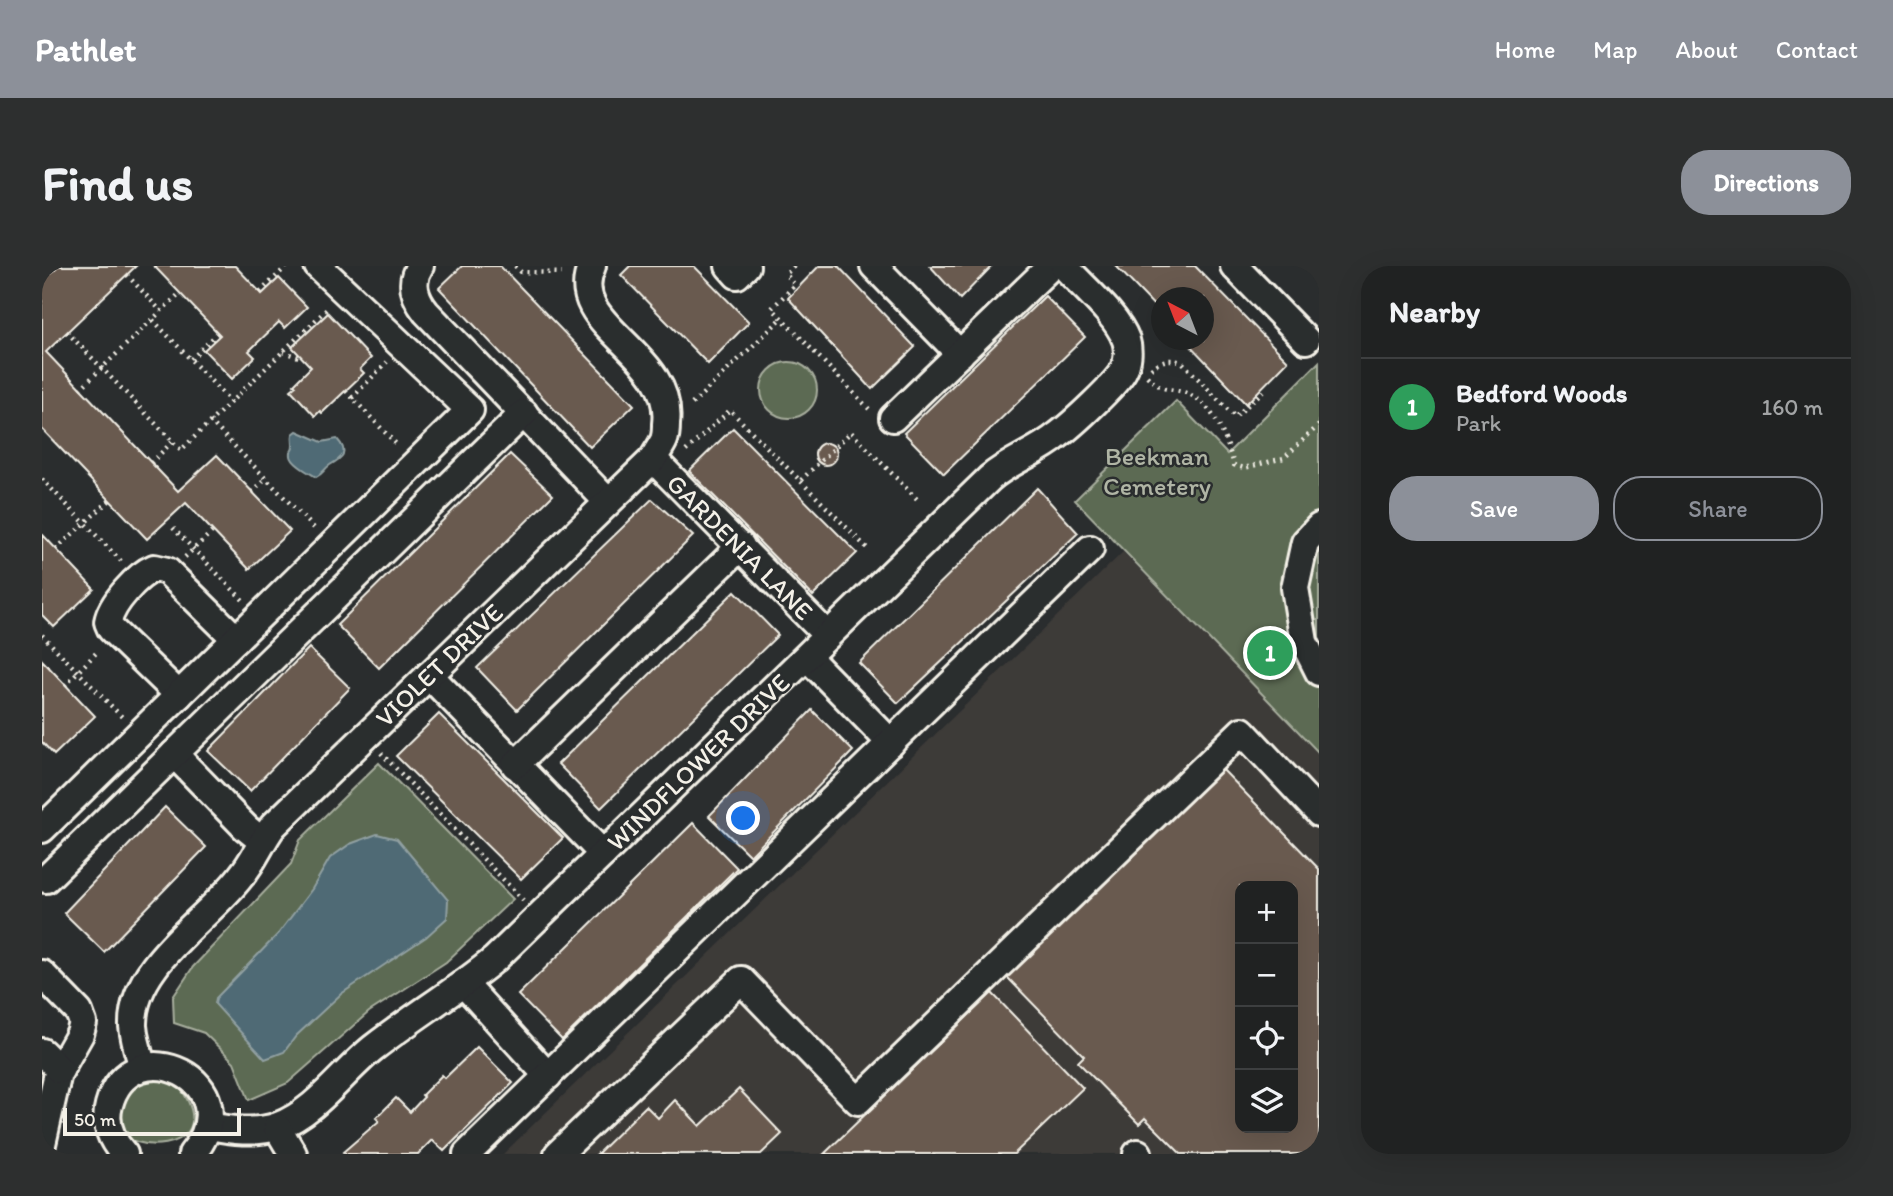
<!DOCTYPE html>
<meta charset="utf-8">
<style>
body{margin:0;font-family:Itim,sans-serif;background:#2d2f2f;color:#f1f3f6}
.controls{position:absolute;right:21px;bottom:21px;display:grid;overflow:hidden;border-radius:14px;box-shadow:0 7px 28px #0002}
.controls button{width:63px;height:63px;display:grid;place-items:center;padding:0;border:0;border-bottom:2px solid #3d3f40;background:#202222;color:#f1f3f6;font:35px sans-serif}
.compass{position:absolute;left:1109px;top:21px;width:63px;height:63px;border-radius:50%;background:#202222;box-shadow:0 7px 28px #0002;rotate:318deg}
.scale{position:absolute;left:21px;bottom:18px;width:178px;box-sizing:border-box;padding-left:7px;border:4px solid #f4f1e8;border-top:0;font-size:19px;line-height:24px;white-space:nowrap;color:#f4f1e8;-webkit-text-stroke:5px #2a2d2e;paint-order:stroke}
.you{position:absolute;left:702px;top:553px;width:24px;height:24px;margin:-18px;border:5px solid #fff;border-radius:50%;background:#1a73e8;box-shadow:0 0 0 10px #1a73e833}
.badge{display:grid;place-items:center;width:46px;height:46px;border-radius:50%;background:#8c9099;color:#fff;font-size:23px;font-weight:700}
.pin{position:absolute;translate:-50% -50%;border:4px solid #fff;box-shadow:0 2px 7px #0006}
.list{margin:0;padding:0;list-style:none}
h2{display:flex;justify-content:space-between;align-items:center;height:91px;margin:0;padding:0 28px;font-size:30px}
h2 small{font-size:23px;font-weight:400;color:#a2a4a5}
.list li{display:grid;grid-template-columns:46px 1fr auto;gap:21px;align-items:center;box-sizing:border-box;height:98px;padding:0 28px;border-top:2px solid #3d3f40}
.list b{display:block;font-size:26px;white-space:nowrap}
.list p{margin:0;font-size:23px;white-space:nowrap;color:#a2a4a5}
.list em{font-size:23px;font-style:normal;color:#a2a4a5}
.actions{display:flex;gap:14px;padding:21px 28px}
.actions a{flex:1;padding:16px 0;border:2px solid #8c9099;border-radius:28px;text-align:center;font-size:24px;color:#8c9099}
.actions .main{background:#8c9099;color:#fff}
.icon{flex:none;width:38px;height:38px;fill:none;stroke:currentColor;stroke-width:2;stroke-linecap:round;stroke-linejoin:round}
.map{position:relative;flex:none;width:1277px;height:888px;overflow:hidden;border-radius:28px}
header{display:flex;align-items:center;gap:42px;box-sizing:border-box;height:98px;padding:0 35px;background:#8c9099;color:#fff}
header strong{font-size:33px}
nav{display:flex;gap:38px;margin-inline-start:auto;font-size:24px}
.intro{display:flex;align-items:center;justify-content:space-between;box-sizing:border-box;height:168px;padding:0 42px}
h1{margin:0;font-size:49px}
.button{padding:18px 32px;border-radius:28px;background:#8c9099;color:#fff;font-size:24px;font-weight:700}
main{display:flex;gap:42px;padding:0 42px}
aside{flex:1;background:#202222;border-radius:28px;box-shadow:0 7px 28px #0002}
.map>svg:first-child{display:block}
.built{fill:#3d3a38;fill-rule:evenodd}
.green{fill:#5c6b53;stroke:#a8ae9e;stroke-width:2}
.water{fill:#4f6a74;stroke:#91a0a2;stroke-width:2}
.building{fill:#695a50;stroke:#f4f1e8;stroke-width:2;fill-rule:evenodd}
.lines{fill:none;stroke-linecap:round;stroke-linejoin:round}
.minor-casing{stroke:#f4f1e8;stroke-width:32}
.path{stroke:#f4f1e8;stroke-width:4.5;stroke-dasharray:2 5;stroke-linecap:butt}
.minor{stroke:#2a2d2e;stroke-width:26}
.labels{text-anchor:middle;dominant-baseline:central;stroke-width:5;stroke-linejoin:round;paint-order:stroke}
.park-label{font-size:26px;fill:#b0b5a5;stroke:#2a2d2e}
.street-label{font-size:26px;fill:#f4f1e8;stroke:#2a2d2e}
</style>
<header>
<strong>Pathlet</strong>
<nav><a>Home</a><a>Map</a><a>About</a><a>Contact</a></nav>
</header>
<div class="intro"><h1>Find us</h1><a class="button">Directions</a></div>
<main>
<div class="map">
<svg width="1277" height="888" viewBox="0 0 1277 888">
<rect width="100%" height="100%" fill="#2a2d2e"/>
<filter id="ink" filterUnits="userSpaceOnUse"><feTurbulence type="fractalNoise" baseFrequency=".0143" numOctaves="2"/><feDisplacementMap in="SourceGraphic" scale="14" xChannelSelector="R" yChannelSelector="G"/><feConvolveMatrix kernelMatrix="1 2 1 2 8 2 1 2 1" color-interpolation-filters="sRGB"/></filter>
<g filter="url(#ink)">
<!-- built -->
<path class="built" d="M1081,286L1277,487V888H461ZM1198,620H1251V862H1198Z"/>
<!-- green -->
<g class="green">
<circle cx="747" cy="124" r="28"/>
<polygon points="1277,96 1277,487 1033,234 1134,135 1185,188"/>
<polygon points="337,497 471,633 404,696 327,746 246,817 207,834 192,796 162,767 132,757 131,731 151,701 249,598 258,574"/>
<path d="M102,812C124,812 137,815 146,835C170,887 86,888 77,862C75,854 77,843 77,834Z"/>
</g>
<!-- water -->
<g class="water">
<path d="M255,165L280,176L295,173C308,187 300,192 288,199C282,203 281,208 274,211C268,207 250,198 249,190C248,181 251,188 251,179C251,175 250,172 251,168Z"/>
<polygon points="335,568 355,573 406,634 405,652 384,671 299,728 254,770 242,786 223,793 173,738 174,732 236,668 270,623 288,592 308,578"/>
</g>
<!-- building -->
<g class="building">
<polygon points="16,0 94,0 4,86 136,225 175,189 248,265 207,303 144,237 105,273 0,163 0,15"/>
<polygon points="112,0 193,0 220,28 237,12 265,41 243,62 237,56 207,85 213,91 190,113 162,84 178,69"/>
<polygon points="420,0 458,0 592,139 548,181 397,22"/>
<polygon points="588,0 652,0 707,56 666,98 579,9"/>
<polygon points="777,0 796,0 873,81 830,123 746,32"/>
<polygon points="888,0 950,0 918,33"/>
<polygon points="1074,0 1153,0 1246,95 1204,138 1143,74 1162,74 1162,32 1120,32 1120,48"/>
<polygon points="1003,30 1043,71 902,208 862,167"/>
<polygon points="286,47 329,92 318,103 322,107 280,147 278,145 273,150 249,124 254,120 252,118 269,101 250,81"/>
<polygon points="691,162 815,287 771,330 647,205"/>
<circle cx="784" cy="188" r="11"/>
<polygon points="468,188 511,229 337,402 295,359"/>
<polygon points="995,222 1036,267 856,437 817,397"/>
<polygon points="610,233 651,270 475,444 435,402"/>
<polygon points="0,268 52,323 12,361 0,349"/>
<polygon points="693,325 736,369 559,542 516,498"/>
<polygon points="267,382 308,422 208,525 166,485"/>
<polygon points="0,394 53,450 12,489 0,476"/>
<polygon points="770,444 811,485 708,590 667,550"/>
<polygon points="397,448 521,572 479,613 354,490"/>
<path d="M1179,502L1277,603V888H1139L1103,852L1097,858L1036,796L1042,790L965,711ZM1198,620H1251V862H1198Z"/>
<polygon points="123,541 164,581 62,686 22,647"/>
<polygon points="651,557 695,602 520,774 476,729"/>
<polygon points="950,727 1041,822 972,888 782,888"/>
<polygon points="435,781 471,817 402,885 390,874 376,888 303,888 301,886 337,855 334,852 354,832 368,846 382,831 380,829 400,809 403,812"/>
<polygon points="697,823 740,868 719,888 555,888 604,840 616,852 633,834 658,860"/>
</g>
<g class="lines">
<defs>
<g id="minor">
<path d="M378,0C367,16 373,32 384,46L566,236"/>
<polyline points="687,0 695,9 704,0"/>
<polyline points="832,0 918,88"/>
<polyline points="1192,0 1264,74"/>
<polyline points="851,152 1009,0"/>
<polyline points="611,193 785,369"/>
<polyline points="1277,261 1263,276 1253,322 1262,376 1277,406"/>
<polyline points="765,391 849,477"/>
<polyline points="387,409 561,588"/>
<path d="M137,429L69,363L66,356C69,338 95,309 112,302L125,305L194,373"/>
<polyline points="132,488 204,562 220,575"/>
<polyline points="473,499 699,280"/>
<polyline points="0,563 428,144 276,0"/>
<polyline points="4,613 482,147"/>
<polyline points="0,708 37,746 41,757 38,768 16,807 0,878"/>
<polyline points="422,718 506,810"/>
<polyline points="0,786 18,804"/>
<path d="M101,801C97,788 92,774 91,760C89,698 166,654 199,610C212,595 219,576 231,560L611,193C614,187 619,181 622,174C624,169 624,164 624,158C633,85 521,60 550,0"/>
<path d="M167,860C188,864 214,868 236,860C274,846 300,807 331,782C371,751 414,725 453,693L948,212C969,194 996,186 1016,169C1030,159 1074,118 1081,105C1086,96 1087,84 1084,74C1075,49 1040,20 1022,0"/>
<polyline points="235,861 251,888"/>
<path d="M82,888C69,874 62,857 67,839C88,759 211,816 150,888"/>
<polyline points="425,888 1048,283"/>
<polyline points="516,888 699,714 816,835 1200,465 1277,547"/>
<polyline points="1095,888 1096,887"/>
</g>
</defs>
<!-- minor casing -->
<use href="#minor" class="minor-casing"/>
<!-- path -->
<g class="path">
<polyline points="473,0 479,6 520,7"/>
<polyline points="752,0 744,8 753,19 730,42 829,145"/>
<polyline points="85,9 119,45"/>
<polyline points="218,26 245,0"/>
<polyline points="111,54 189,136"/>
<polyline points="25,66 139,184 287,41"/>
<polyline points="241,86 260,92"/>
<polyline points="149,93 176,67"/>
<path d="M1109,103C1119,94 1129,91 1141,97L1193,151L1221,125"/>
<path d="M1105,110C1125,130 1127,119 1149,129C1173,141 1185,175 1192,199L1202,202L1242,192L1277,159"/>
<polyline points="38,123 138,27"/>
<polyline points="304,125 356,180"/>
<polyline points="310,132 345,96"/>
<polyline points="650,138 740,52"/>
<polyline points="168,155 274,264"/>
<polyline points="644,185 688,144 825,282"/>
<polyline points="109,197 131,175"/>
<polyline points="0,213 79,295"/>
<polyline points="759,214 809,166 875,233"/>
<polyline points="210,226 224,212"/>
<polyline points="131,262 201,334"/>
<polyline points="14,283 68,234"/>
<polyline points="143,291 171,265"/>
<polyline points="0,369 80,451"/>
<polyline points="23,419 57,384"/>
<polyline points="339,487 481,634"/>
</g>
<!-- minor -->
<use href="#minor" class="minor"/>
</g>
</g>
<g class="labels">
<!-- park labels -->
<g class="park-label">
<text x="1115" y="190">Beekman<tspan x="1115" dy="30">Cemetery</tspan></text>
</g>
<!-- street labels -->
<g class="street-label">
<text transform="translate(698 281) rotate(45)">GARDENIA LANE</text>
<text transform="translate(397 399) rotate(-44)">VIOLET DRIVE</text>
<text transform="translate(656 496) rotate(-44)">WINDFLOWER DRIVE</text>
</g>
</g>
</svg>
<div class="controls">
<button>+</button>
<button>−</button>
<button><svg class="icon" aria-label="locate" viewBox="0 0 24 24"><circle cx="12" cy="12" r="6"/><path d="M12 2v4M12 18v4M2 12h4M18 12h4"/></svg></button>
<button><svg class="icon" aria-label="layers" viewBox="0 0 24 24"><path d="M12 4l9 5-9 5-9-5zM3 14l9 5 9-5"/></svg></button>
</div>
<svg class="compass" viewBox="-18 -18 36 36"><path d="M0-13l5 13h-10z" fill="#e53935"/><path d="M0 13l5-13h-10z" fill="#a2a4a5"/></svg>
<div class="scale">50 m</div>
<div class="you"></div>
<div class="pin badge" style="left:1228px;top:387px;background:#2e9e5b">1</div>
</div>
<aside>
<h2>Nearby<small></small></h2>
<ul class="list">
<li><span class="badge" style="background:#2e9e5b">1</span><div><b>Bedford Woods</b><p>Park</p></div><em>160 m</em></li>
</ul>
<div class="actions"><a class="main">Save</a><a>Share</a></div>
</aside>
</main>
